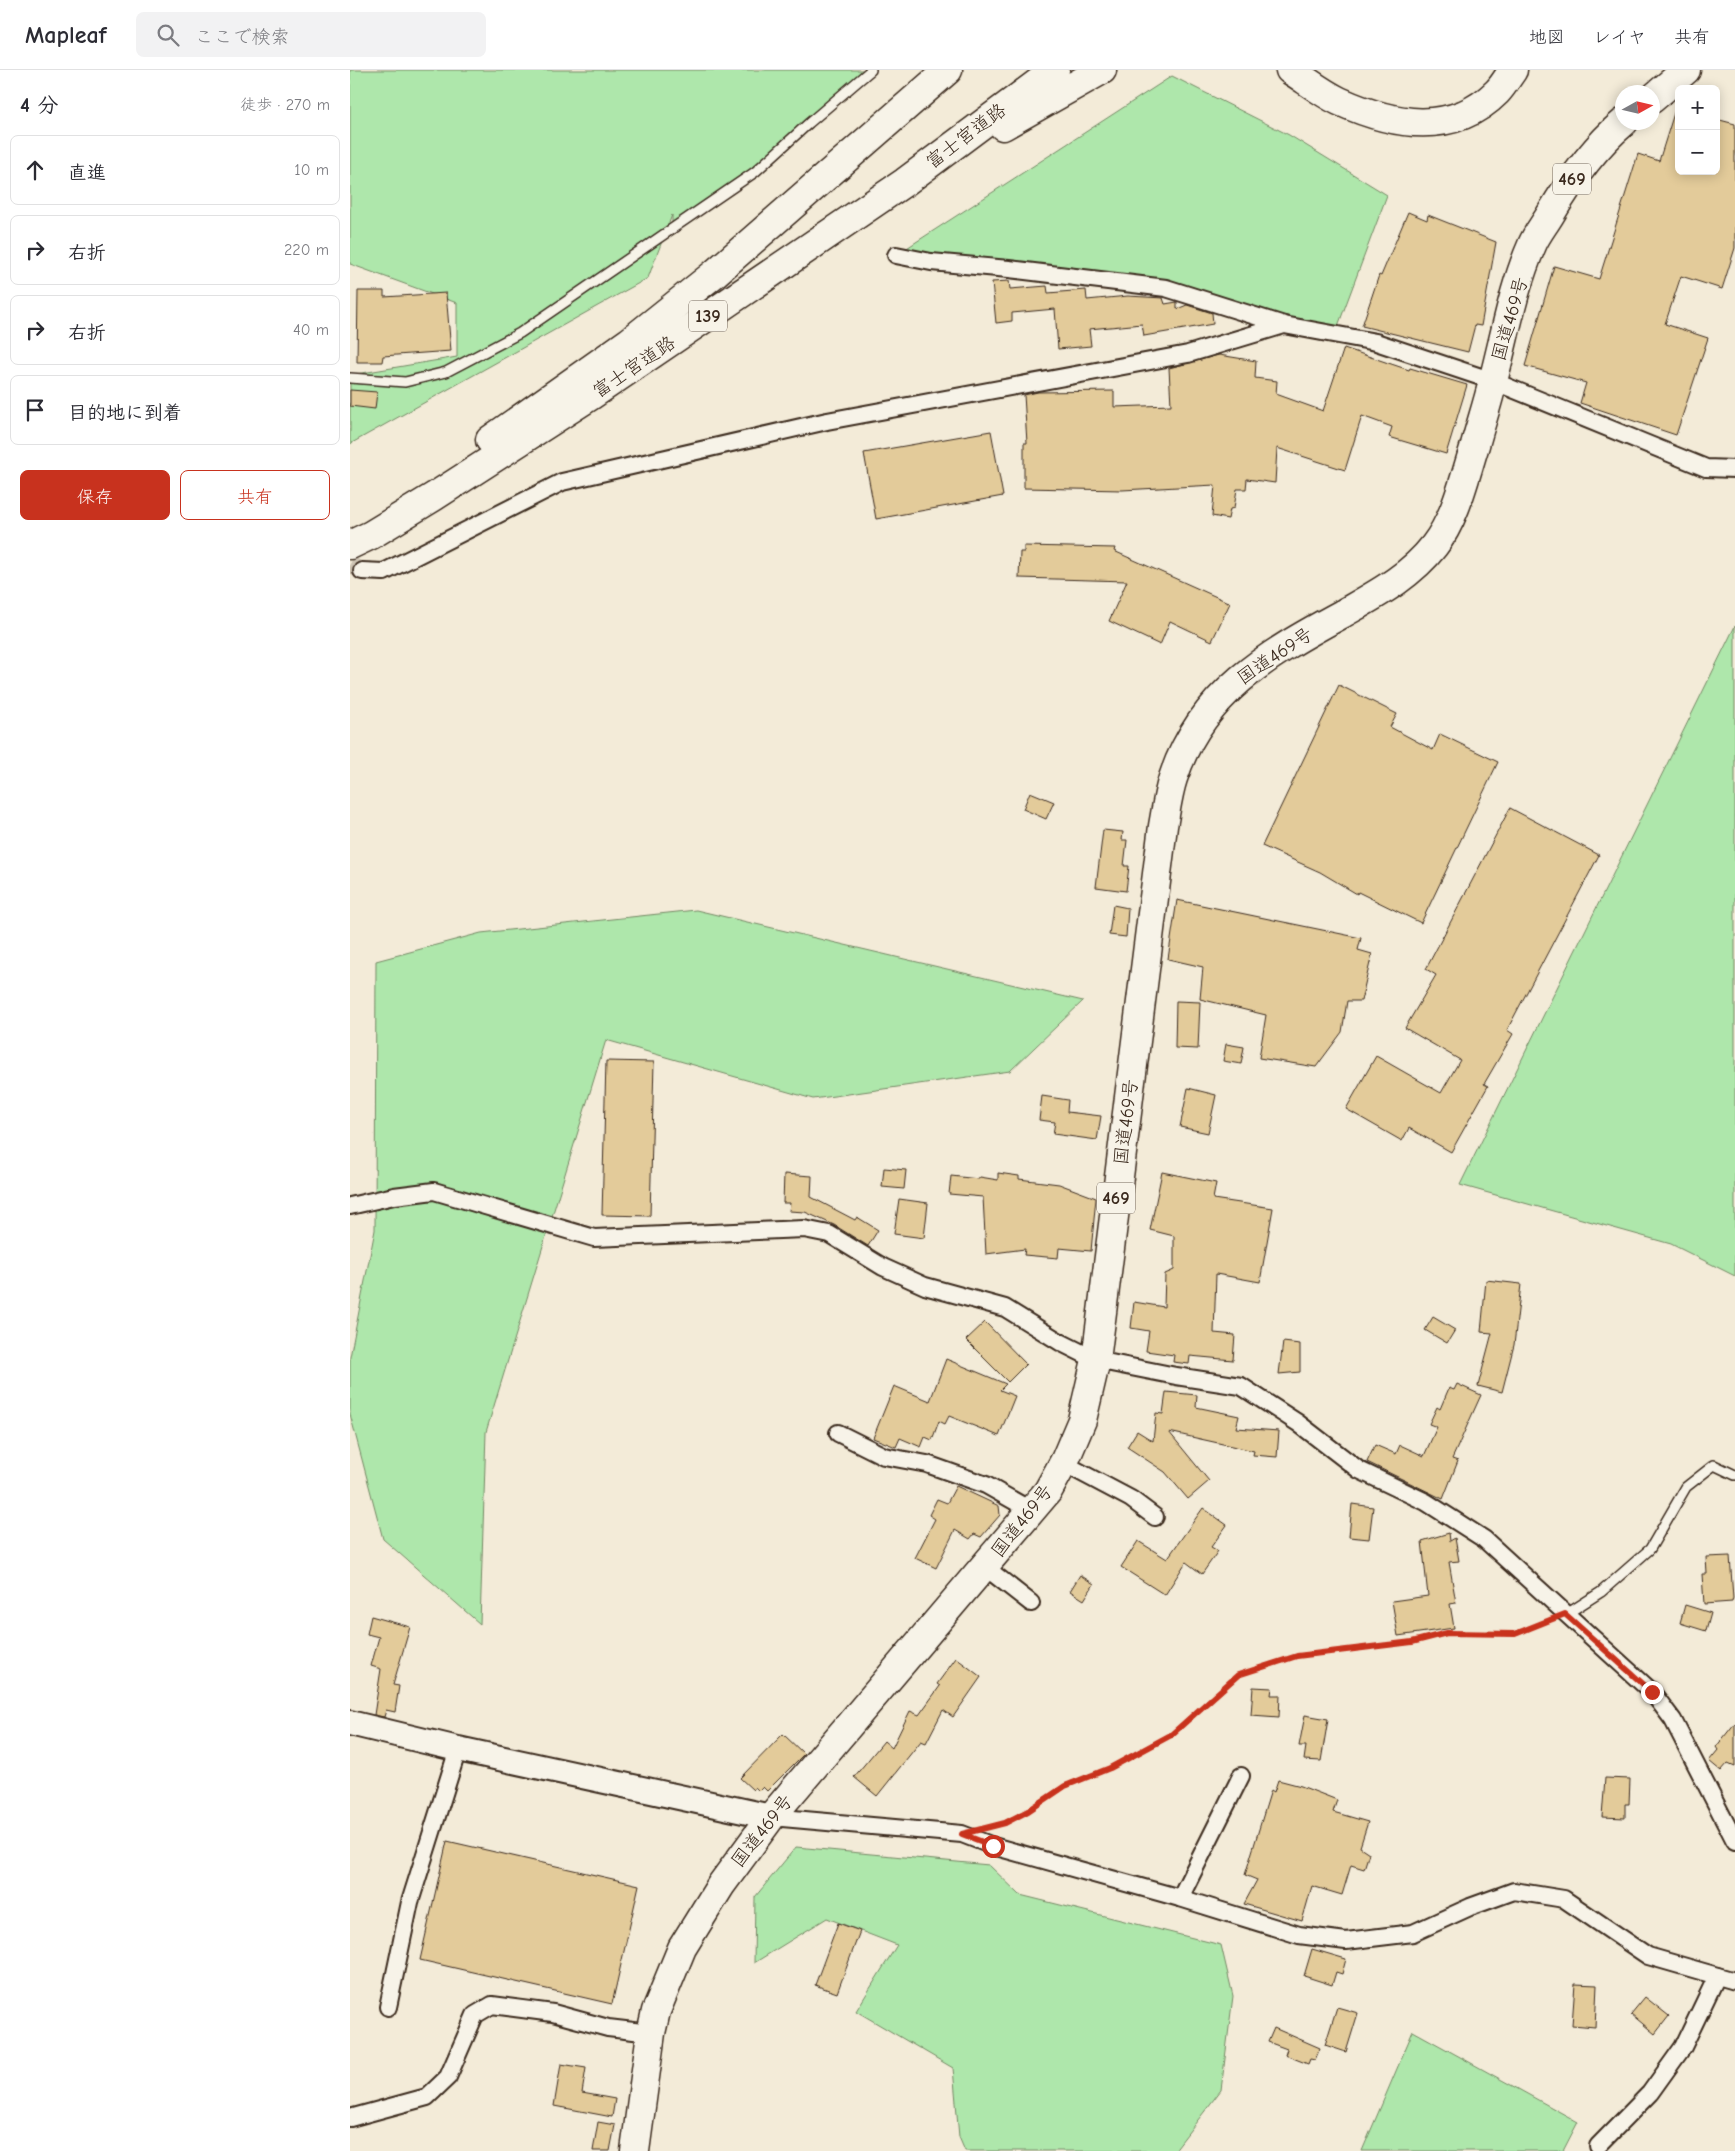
<!DOCTYPE html>
<html lang="ja">
<meta charset="utf-8">
<style>
body{margin:0;font-family:"Comic Neue","Klee One",sans-serif;background:#f2f2f3;color:#2b2b33}
.controls{position:absolute;right:15px;top:15px;display:grid;overflow:hidden;border-radius:8px;box-shadow:0 2px 12px #0003}
.controls button{width:45px;height:45px;display:grid;place-items:center;padding:0;border:0;border-bottom:1px solid #e1e1e2;background:#fff;color:#2b2b33;font:25px sans-serif}
.compass{position:absolute;left:1265px;top:15px;width:45px;height:45px;border-radius:50%;background:#fff;box-shadow:0 2px 12px #0003;rotate:82deg}
.stop{position:absolute;width:15px;height:15px;margin:-11px;border:4px solid #c8321e;border-radius:50%;background:#fff}
.stop.end{background:#c8321e;border-color:#fff;box-shadow:0 1px 5px #0008}
.list{margin:0;padding:0;list-style:none}
h2{display:flex;justify-content:space-between;align-items:center;height:65px;margin:0;padding:0 20px;font-size:21px}
h2 small{font-size:16px;font-weight:400;color:#7c7c81}
.list li{display:grid;grid-template-columns:32px 1fr auto;gap:15px;align-items:center;box-sizing:border-box;height:70px;margin:0 10px 10px;padding:0 10px;border:1px solid #e1e1e2;border-radius:8px}
.list b{display:block;font-size:19px;white-space:nowrap}
.list em{font-size:16px;font-style:normal;color:#7c7c81}
.actions{display:flex;gap:10px;padding:15px 20px}
.actions a{flex:1;padding:11px 0;border:1px solid #c8321e;border-radius:8px;text-align:center;font-size:18px;color:#c8321e}
.actions .main{background:#c8321e;color:#fff}
.icon{flex:none;width:28px;height:28px;fill:none;stroke:currentColor;stroke-width:2;stroke-linecap:round;stroke-linejoin:round}
.map{position:relative;flex:none;width:1385px;height:2081px;overflow:hidden}
header{display:flex;align-items:center;gap:30px;box-sizing:border-box;height:70px;padding:0 25px;background:#fff;border-bottom:1px solid #e1e1e2}
header strong{font-size:24px}
nav{display:flex;gap:28px;margin-inline-start:auto;font-size:18px}
.search{width:350px;height:45px;background:#f2f2f3;display:flex;align-items:center;gap:12px;box-sizing:border-box;padding:0 18px;border-radius:8px;color:#7c7c81;font-size:19px}
main{display:flex}
aside{flex:1;background:#fff}
.map>svg:first-child{display:block}
.green{fill:#aee7ab;stroke:#748864}
.building{fill:#e3cb9a;stroke:#3b2a1e}
.lines{fill:none;stroke-linecap:round;stroke-linejoin:round}
.street-tunnel{stroke:#cec4b3;stroke-width:16;stroke-dasharray:16 8;stroke-linecap:butt}
.lane-casing{stroke:#3b2a1e;stroke-width:12}
.street-casing{stroke:#3b2a1e;stroke-width:20}
.secondary-casing{stroke:#3b2a1e;stroke-width:28}
.highway-casing{stroke:#3b2a1e;stroke-width:31}
.path{stroke:#3b2a1e;stroke-width:3;stroke-dasharray:1 4;stroke-linecap:butt}
.lane{stroke:#f7f3e8;stroke-width:9}
.street{stroke:#f7f3e8;stroke-width:16}
.secondary{stroke:#f7f3e8;stroke-width:24}
.highway{stroke:#f7f3e8;stroke-width:28}
.route{stroke:#c8321e;stroke-width:6}
.labels{text-anchor:middle;dominant-baseline:central;stroke-width:5;stroke-linejoin:round;paint-order:stroke}
.shield{fill:#f7f3e8;stroke:#73665b;stroke-width:1}
.shield-label{font-size:18px;font-weight:bold;fill:#3b2a1e}
.street-label{font-size:19px;fill:#3b2a1e;stroke:#f7f3e8}
</style>
<header>
<strong>Mapleaf</strong>
<div class="search"><svg class="icon" aria-label="search" viewBox="0 0 24 24"><circle cx="10" cy="10" r="6"/><path d="M15 15l6 6"/></svg>ここで検索</div>
<nav><a>地図</a><a>レイヤ</a><a>共有</a></nav>
</header>
<main>
<aside>
<h2>4 分<small>徒歩 · 270 m</small></h2>
<ul class="list">
<li><svg class="icon" aria-label="ahead" viewBox="0 0 24 24"><path d="M12 20V5M6 11l6-6 6 6"/></svg><div><b>直進</b></div><em>10 m</em></li>
<li><svg class="icon" aria-label="right" viewBox="0 0 24 24"><path d="M7 20v-9h11M14 6l5 5-5 5"/></svg><div><b>右折</b></div><em>220 m</em></li>
<li><svg class="icon" aria-label="right" viewBox="0 0 24 24"><path d="M7 20v-9h11M14 6l5 5-5 5"/></svg><div><b>右折</b></div><em>40 m</em></li>
<li><svg class="icon" aria-label="arrive" viewBox="0 0 24 24"><path d="M6 21V4h12l-3 4 3 4H6"/></svg><div><b>目的地に到着</b></div></li>
</ul>
<div class="actions"><a class="main">保存</a><a>共有</a></div>
</aside>
<div class="map">
<svg width="1385" height="2081" viewBox="0 0 1385 2081">
<rect width="100%" height="100%" fill="#f3ebd8"/>
<filter id="ink" filterUnits="userSpaceOnUse"><feTurbulence type="fractalNoise" baseFrequency=".02" numOctaves="2"/><feDisplacementMap in="SourceGraphic" scale="10" xChannelSelector="R" yChannelSelector="G"/><feConvolveMatrix kernelMatrix="1 2 1 2 8 2 1 2 1" color-interpolation-filters="sRGB"/></filter>
<g filter="url(#ink)">
<!-- green -->
<g class="green">
<polygon points="0,0 522,0 423,86 322,159 322,145 298,208 0,374 0,305 107,287 107,233 0,194"/>
<polygon points="822,6 939,65 1037,125 985,264 822,211 546,185"/>
<polygon points="1385,556 1385,1206 1321,1174 1110,1115"/>
<polygon points="346,840 733,931 660,1001 463,1029 256,970 136,1362 130,1554 33,1469 0,1344 0,1287 25,1160 26,891 131,863"/>
<polygon points="446,1777 639,1795 670,1825 871,1875 883,1926 871,2020 824,2081 615,2081 609,2067 603,1998 506,1941 547,1875 477,1848 404,1893 405,1827"/>
<polygon points="1063,1961 1228,2052 1213,2081 1012,2081"/>
</g>
<!-- building -->
<g class="building">
<polygon points="1325,40 1329,40 1329,101 1366,101 1366,49 1385,54 1385,178 1372,219 1331,206 1315,254 1358,268 1326,365 1230,333 1236,313 1175,296 1204,196 1249,209 1288,84 1309,91"/>
<polygon points="1058,142 1077,150 1078,145 1146,172 1131,256 1125,255 1118,282 1012,256 1029,205 1031,206"/>
<polygon points="659,211 660,219 697,216 698,223 736,220 737,230 778,226 813,228 815,234 827,232 827,239 837,235 862,243 863,254 794,266 792,254 739,259 741,276 708,279 705,239 662,243 662,251 646,253 642,212"/>
<polygon points="8,221 34,221 34,227 96,223 101,281 33,286 32,292 7,292"/>
<polygon points="994,278 1059,300 1060,298 1117,315 1096,384 1039,367 1042,357 1012,346 995,400 927,378 925,413 897,409 896,419 887,419 884,438 880,439 878,449 862,446 865,415 772,420 674,418 674,373 677,373 674,325 688,322 764,321 764,337 821,335 819,298 869,285 906,291 905,308 927,311 926,324 973,341"/>
<polygon points="0,320 27,322 25,339 0,336"/>
<polygon points="641,361 653,426 526,449 514,383"/>
<polygon points="674,476 765,478 764,481 880,533 862,571 820,551 810,575 759,551 777,511 669,508 670,482 674,482"/>
<polygon points="989,615 1047,644 1040,657 1083,680 1090,664 1148,692 1071,853 1008,822 1007,824 970,802 912,776"/>
<polygon points="680,722 704,732 696,749 673,739"/>
<polygon points="1160,738 1249,785 1157,960 1163,964 1134,1014 1138,1016 1101,1082 1059,1058 1052,1071 996,1039 1026,986 1091,1023 1110,990 1055,958 1086,905 1076,899"/>
<polygon points="753,760 773,762 772,770 777,770 774,796 779,796 776,821 746,817"/>
<polygon points="827,830 1011,868 1008,880 1022,884 1011,931 997,931 992,962 966,997 909,988 916,945 850,929 853,897 818,889"/>
<polygon points="763,835 778,838 776,867 759,865"/>
<polygon points="826,931 850,932 848,979 825,978"/>
<polygon points="876,974 894,977 891,994 873,991"/>
<polygon points="256,991 304,992 300,1146 252,1145"/>
<polygon points="838,1018 866,1025 858,1063 830,1057"/>
<polygon points="692,1026 718,1030 717,1042 751,1046 747,1070 703,1064 705,1052 689,1050"/>
<polygon points="534,1098 556,1100 554,1119 532,1117"/>
<polygon points="812,1102 866,1113 863,1129 923,1138 910,1212 866,1204 864,1263 885,1265 883,1290 840,1286 839,1294 823,1292 824,1285 796,1281 799,1261 781,1258 784,1232 814,1237 815,1204 824,1200 824,1166 800,1160"/>
<polygon points="648,1103 669,1106 669,1109 709,1114 746,1128 741,1181 709,1178 708,1188 674,1185 675,1179 636,1184 633,1127 599,1124 601,1106 629,1109 630,1107 648,1110"/>
<polygon points="434,1104 462,1106 461,1127 505,1150 507,1147 528,1160 518,1176 484,1155 455,1142 439,1141 440,1133 433,1133"/>
<polygon points="549,1129 578,1133 574,1168 544,1164"/>
<polygon points="1136,1210 1171,1214 1164,1275 1152,1322 1128,1316 1142,1263 1131,1262"/>
<polygon points="1083,1247 1105,1260 1097,1273 1075,1260"/>
<polygon points="635,1252 676,1294 658,1312 616,1270"/>
<polygon points="933,1272 950,1274 950,1302 929,1304"/>
<polygon points="596,1289 656,1314 650,1320 665,1326 649,1366 599,1346 595,1354 589,1351 582,1370 575,1367 571,1377 550,1368 546,1377 523,1368 544,1316 580,1331"/>
<polygon points="1107,1314 1131,1325 1102,1389 1108,1391 1093,1429 1017,1392 1025,1375 1046,1384 1050,1375 1074,1386 1087,1357 1079,1354 1087,1337 1090,1339 1099,1318 1104,1320"/>
<polygon points="816,1322 847,1325 846,1337 889,1346 886,1358 929,1361 927,1387 903,1385 904,1381 819,1362 859,1411 838,1429 815,1402 777,1377 787,1361 803,1371 806,1343 813,1344"/>
<polygon points="606,1416 649,1436 650,1445 631,1467 624,1464 620,1469 605,1460 586,1498 565,1488 585,1449 579,1445 587,1429 597,1433"/>
<polygon points="1002,1434 1023,1437 1019,1469 999,1467"/>
<polygon points="853,1438 877,1455 861,1477 868,1481 852,1504 836,1492 815,1525 771,1497 788,1471 817,1489"/>
<polygon points="1099,1463 1100,1471 1105,1468 1109,1491 1099,1492 1106,1533 1100,1534 1104,1558 1048,1566 1042,1531 1078,1526 1072,1471"/>
<polygon points="1380,1486 1383,1528 1382,1532 1354,1534 1352,1504 1357,1504 1356,1487"/>
<polygon points="730,1505 744,1514 734,1530 720,1521"/>
<polygon points="1335,1535 1361,1543 1356,1561 1330,1553"/>
<polygon points="21,1546 60,1557 43,1615 49,1616 45,1642 36,1640 34,1647 24,1645 31,1599 21,1596 29,1567 17,1564"/>
<polygon points="606,1588 631,1607 603,1647 593,1640 576,1673 571,1671 527,1726 504,1707 534,1671 542,1678 560,1641 569,1645 590,1616 587,1614"/>
<polygon points="903,1617 922,1618 921,1625 930,1625 929,1647 901,1645"/>
<polygon points="955,1645 978,1649 971,1691 954,1690 956,1676 949,1676"/>
<polygon points="1385,1653 1385,1696 1378,1693 1371,1701 1359,1691 1368,1680 1366,1677"/>
<polygon points="433,1664 454,1684 417,1721 413,1717 409,1721 405,1717 403,1720 390,1708"/>
<polygon points="1255,1708 1280,1709 1279,1734 1275,1734 1275,1748 1252,1747"/>
<polygon points="928,1710 951,1716 987,1730 983,1742 1018,1752 1010,1777 1019,1783 1014,1799 1001,1795 992,1825 962,1816 952,1851 894,1834 907,1810 895,1805 921,1720 924,1722"/>
<polygon points="97,1771 289,1815 262,1934 70,1890"/>
<polygon points="488,1853 510,1861 487,1923 465,1915"/>
<polygon points="962,1879 996,1889 992,1904 986,1902 982,1915 954,1906"/>
<polygon points="1225,1914 1247,1915 1245,1957 1222,1955"/>
<polygon points="1295,1927 1319,1946 1305,1964 1281,1944"/>
<polygon points="987,1937 1008,1943 996,1982 975,1975"/>
<polygon points="924,1958 970,1978 965,1990 960,1989 958,1994 935,1985 937,1979 918,1972"/>
<polygon points="211,1994 236,1998 232,2023 265,2029 262,2047 204,2036"/>
<polygon points="248,2052 265,2055 260,2081 243,2081"/>
</g>
<g class="lines">
<!-- street-tunnel -->
<polyline class="street-tunnel" points="0,494 12,501"/>
<defs>
<g id="lane">
<polyline points="0,308 55,312 96,302 170,263 405,102 459,53 521,0"/>
<polyline points="1215,1545 1251,1522 1300,1479 1336,1417 1364,1395 1385,1405"/>
</g>
<g id="street">
<polyline points="546,185 581,192 659,199 816,218 934,255"/>
<polyline points="12,501 34,502 212,412 477,351 838,284 934,255 1026,272 1143,311 1356,398 1385,399"/>
<polyline points="0,1136 44,1126 84,1121 244,1168 454,1159 479,1164 533,1197 575,1216 655,1238 710,1272 746,1290 826,1306 891,1316 948,1353 1009,1400 1076,1432 1134,1469 1302,1622 1323,1650 1385,1771"/>
<polyline points="488,1363 534,1386 577,1394 636,1415 682,1441"/>
<polyline points="713,1393 781,1429 805,1447"/>
<polyline points="635,1497 681,1533"/>
<polyline points="421,1747 612,1764 643,1776 830,1828 949,1865 996,1871 1063,1863 1120,1837 1164,1821 1214,1829 1298,1886 1385,1911"/>
<polyline points="830,1828 891,1706"/>
<polyline points="38,1937 60,1832 108,1679"/>
<polyline points="0,2048 77,2027 98,2007 125,1945 142,1935 203,1943 258,1958 301,1963"/>
<polyline points="1248,2076 1300,2023 1333,1977 1367,1906"/>
</g>
<polyline id="secondary" points="0,1653 108,1679 421,1747"/>
<g id="highway">
<path d="M940,0C956,10 972,23 989,31C1042,55 1102,67 1147,22C1153,16 1158,7 1163,0"/>
<polyline points="1302,29 1336,0"/>
<polyline points="653,56 752,0"/>
<polyline points="140,370 279,272 364,204 598,0"/>
<polyline points="0,475 21,465 85,426 242,325 555,112 705,0"/>
<path d="M285,2081L301,1963L306,1941L332,1878L371,1815L421,1747L698,1421L715,1390L732,1350L746,1290L813,756C816,740 818,723 823,708C851,623 918,584 992,544C1025,525 1060,507 1084,476C1106,448 1114,409 1125,375C1131,353 1138,332 1143,311C1155,266 1163,218 1182,175C1186,165 1194,155 1200,145C1220,111 1243,78 1274,52"/>
</g>
</defs>
<!-- lane casing -->
<use href="#lane" class="lane-casing"/>
<!-- street casing -->
<use href="#street" class="street-casing"/>
<!-- secondary casing -->
<use href="#secondary" class="secondary-casing"/>
<!-- highway casing -->
<use href="#highway" class="highway-casing"/>
<!-- path -->
<polyline class="path" points="643,1756 655,1753 678,1741 715,1716 760,1698 821,1665 888,1605 947,1586 1062,1572 1097,1563 1165,1564 1198,1551"/>
<!-- lane -->
<use href="#lane" class="lane"/>
<!-- street -->
<use href="#street" class="street"/>
<!-- secondary -->
<use href="#secondary" class="secondary"/>
<!-- highway -->
<use href="#highway" class="highway"/>
</g>
</g>
<g class="lines" filter="url(#ink)">
<!-- route -->
<polyline class="route" points="643,1776 612,1764 655,1753 678,1741 715,1716 760,1698 821,1665 888,1605 947,1586 1062,1572 1097,1563 1165,1564 1215,1544 1302,1622"/>
</g>
<g class="labels">
<!-- shield labels -->
<g class="shield">
<rect x="1203" y="93.5" width="38" height="31" rx="4"/>
<rect x="339" y="230.5" width="38" height="31" rx="4"/>
<rect x="747" y="1112.5" width="38" height="31" rx="4"/>
</g>
<g class="shield-label">
<text x="1222" y="109">469</text>
<text x="358" y="246">139</text>
<text x="766" y="1128">469</text>
</g>
<!-- street labels -->
<g class="street-label">
<text transform="translate(616 66) rotate(-37)">富士宮道路</text>
<text transform="translate(1160 249) rotate(-74)">国道469号</text>
<text transform="translate(284 297) rotate(-34)">富士宮道路</text>
<text transform="translate(925 586) rotate(-34)">国道469号</text>
<text transform="translate(776 1052) rotate(-83)">国道469号</text>
<text transform="translate(672 1451) rotate(-52)">国道469号</text>
<text transform="translate(412 1761) rotate(-52)">国道469号</text>
</g>
</g>
</svg>
<div class="controls">
<button>+</button>
<button>−</button>
</div>
<svg class="compass" viewBox="-18 -18 36 36"><path d="M0-13l5 13h-10z" fill="#e53935"/><path d="M0 13l5-13h-10z" fill="#7c7c81"/></svg>
<div class="stop" style="left:643px;top:1776px"></div>
<div class="stop end" style="left:1302px;top:1622px"></div>
</div>
</main>
